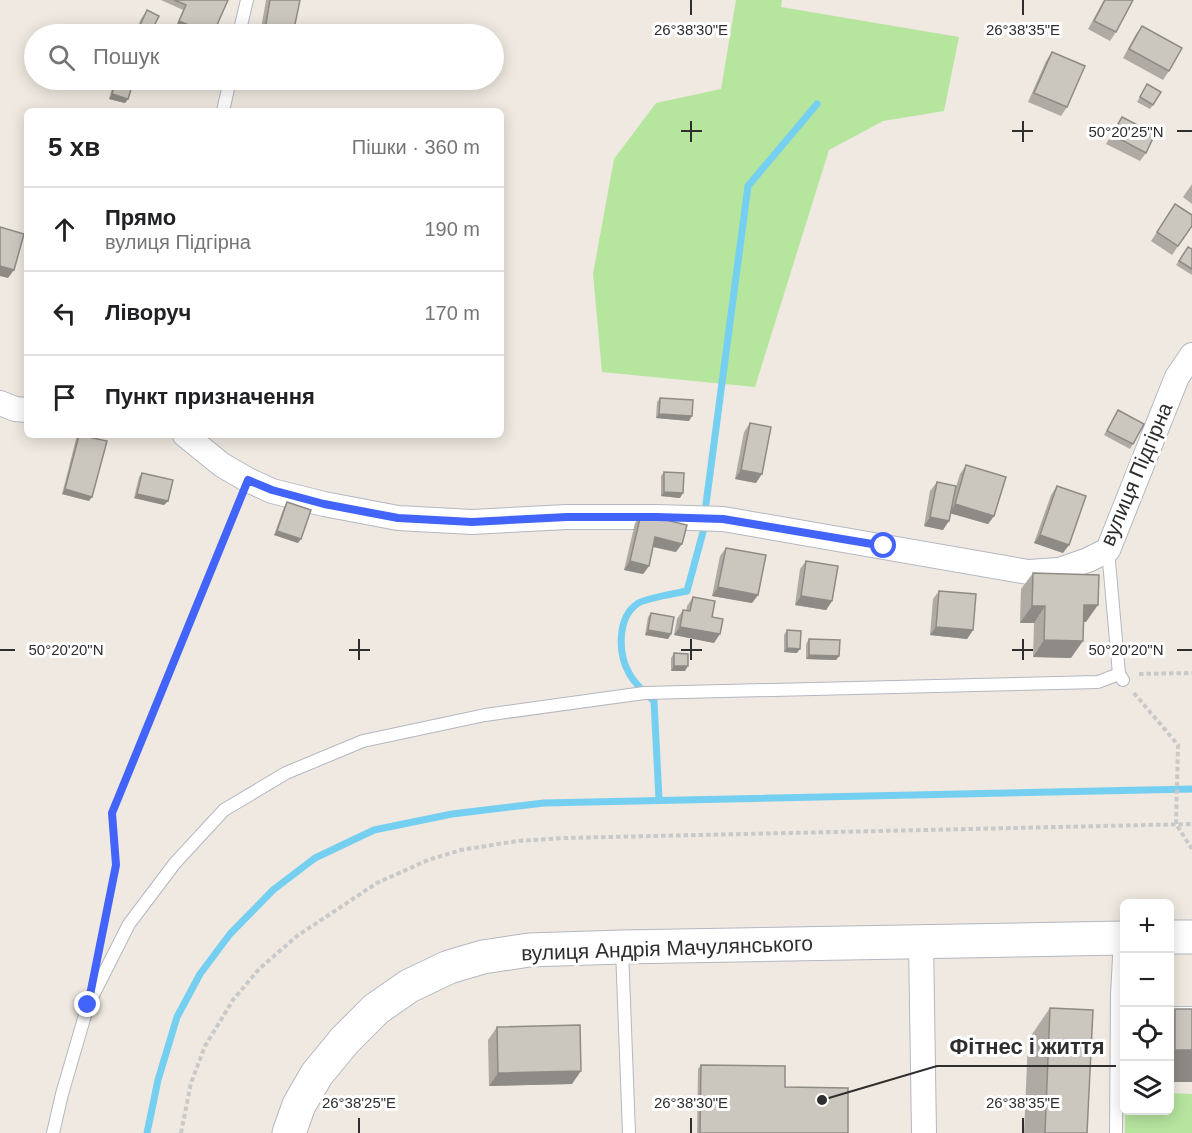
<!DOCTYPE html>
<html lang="uk">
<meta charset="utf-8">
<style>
body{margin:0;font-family:Helvetica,sans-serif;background:#f2f2f2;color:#202124}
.controls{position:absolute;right:18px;bottom:18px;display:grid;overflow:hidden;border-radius:9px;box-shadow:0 3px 15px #0003}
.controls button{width:54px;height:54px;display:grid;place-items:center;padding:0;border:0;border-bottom:2px solid #e0e0e0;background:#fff;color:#202124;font:30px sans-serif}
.stop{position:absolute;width:18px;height:18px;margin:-14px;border:4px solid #4264fb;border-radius:50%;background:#fff}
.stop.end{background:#4264fb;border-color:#fff;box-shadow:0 2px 6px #0008}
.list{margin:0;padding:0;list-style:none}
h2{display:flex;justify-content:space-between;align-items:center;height:78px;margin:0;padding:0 24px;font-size:26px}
h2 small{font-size:20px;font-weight:400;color:#757577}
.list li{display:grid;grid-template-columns:39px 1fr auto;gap:18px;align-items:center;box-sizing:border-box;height:84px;padding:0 24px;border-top:2px solid #e0e0e0}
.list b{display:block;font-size:22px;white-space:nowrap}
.list p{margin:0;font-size:20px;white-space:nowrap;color:#757577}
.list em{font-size:20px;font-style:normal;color:#757577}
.icon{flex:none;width:33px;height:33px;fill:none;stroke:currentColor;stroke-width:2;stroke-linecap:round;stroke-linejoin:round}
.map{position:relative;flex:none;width:1192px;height:1133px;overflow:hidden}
.search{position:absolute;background:#fff;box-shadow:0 3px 15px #0003;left:24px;top:24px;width:480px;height:66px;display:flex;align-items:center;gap:15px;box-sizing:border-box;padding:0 21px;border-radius:33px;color:#757577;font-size:22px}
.panel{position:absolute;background:#fff;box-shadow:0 3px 15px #0003;left:24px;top:108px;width:480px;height:330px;border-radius:9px}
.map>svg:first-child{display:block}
.green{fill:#b6e59e}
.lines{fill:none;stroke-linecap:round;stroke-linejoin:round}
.stream{stroke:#75cff0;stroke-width:7}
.lane-casing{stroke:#b4b7c1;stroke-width:14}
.street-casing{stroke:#b4b7c1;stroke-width:26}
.secondary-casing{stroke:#b4b7c1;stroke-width:35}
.path{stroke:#c9c9c9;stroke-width:4;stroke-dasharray:4.5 3;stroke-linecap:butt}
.lane{stroke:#fff;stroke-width:12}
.street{stroke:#fff;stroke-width:24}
.secondary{stroke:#fff;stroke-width:33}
.wall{fill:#afaba4}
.shaded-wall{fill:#8e8b86}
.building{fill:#cbc7bf;stroke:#8e8b86;stroke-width:1.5}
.route{stroke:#4264fb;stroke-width:8}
.ticks{fill:none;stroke:#2e2e2e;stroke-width:2}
.labels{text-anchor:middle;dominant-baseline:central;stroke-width:6;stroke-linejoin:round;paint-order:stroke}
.street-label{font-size:21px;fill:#2e2e2e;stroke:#fff}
.ticks-label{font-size:15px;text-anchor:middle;fill:#2e2e2e;stroke:#fff;stroke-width:6;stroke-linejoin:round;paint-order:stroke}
.leader{fill:none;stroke:#2e2e2e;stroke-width:2}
.callout-dot{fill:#2e2e2e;stroke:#fff;stroke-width:2}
.callout-label{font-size:22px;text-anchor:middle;font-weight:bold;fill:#2e2e2e;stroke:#fff;stroke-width:6;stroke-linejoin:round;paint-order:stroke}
</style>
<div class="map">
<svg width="1192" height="1133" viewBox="0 0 1192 1133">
<rect width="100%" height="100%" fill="#efe9e1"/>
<!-- green -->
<g class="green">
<polygon points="736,0 782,0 781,7 959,37 944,111 883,121 829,150 755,387 602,372 593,274 614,159 656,103 721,89"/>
<polygon points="1170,1093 1192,1094 1192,1133 1125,1133 1125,1111 1170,1110"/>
</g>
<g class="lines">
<!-- stream -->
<g class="stream">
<polyline points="706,504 748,186 817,104"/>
<path d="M659,799L654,701C646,694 634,683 629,673C618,654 617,618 637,604C642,599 678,593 687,591L703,532"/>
<polyline points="147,1133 158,1080 177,1017 200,974 230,934 273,890 315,858 374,830 452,814 544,803 1192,789"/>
</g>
<defs>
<g id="lane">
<polyline points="239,34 247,0"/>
<polyline points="223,111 230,80"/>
<polyline points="1108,550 1119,674 1123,680"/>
<polyline points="622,949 629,1133"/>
<polyline points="1170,1013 1192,1013"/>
<polyline points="53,1133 62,1094 88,1005 129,924 175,863 224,810 286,773 363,741 485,715 644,693 1098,682 1119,674"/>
<polyline points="1116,1133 1117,995 1120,939"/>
</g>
<g id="street">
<polyline points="0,403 15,409 27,410"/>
<polyline points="185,435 222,465 248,480 272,491 324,504 398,518 472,522 567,517 657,517 723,519 1028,572 1059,570 1088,560 1108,550 1177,377 1192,355"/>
<polyline points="921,941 924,1133"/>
</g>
<g id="secondary">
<polyline points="1170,937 1192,937"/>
<polyline points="289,1133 299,1105 317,1074 345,1040 376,1009 409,986 449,967 483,957 529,950 622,947 1124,938"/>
</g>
</defs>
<!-- lane casing -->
<use href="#lane" class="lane-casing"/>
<!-- street casing -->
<use href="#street" class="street-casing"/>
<!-- secondary casing -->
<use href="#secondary" class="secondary-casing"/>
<!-- path -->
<g class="path">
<polyline points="1139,674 1192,673"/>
<polyline points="1134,693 1178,745 1176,824 1192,849"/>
<polyline points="102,937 116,865 112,813 240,500"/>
<polyline points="181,1133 191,1083 205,1046 233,1000 259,969 297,936 377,883 428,860 461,850 517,841 564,838 1192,824"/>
</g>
<!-- lane -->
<use href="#lane" class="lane"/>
<!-- street -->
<use href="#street" class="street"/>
<!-- secondary -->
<use href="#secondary" class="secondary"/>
</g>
<!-- wall -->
<g class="wall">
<polygon points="161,0 228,0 213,34 197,34 176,26 183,10"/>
<polygon points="266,0 300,0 293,34 260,34"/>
<polygon points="1104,0 1133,0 1116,32 1110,41 1088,29"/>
<polygon points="147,10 154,26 160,34 134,34 141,19"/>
<polygon points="1142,26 1169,71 1163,80 1123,58 1136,34"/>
<polygon points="1052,52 1067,107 1061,116 1028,102 1046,61"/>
<polygon points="114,80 134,80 128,99 125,103 109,99"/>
<polygon points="1147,84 1153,105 1150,109 1137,102"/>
<polygon points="1122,117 1146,153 1140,161 1106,144 1116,126"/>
<polygon points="1192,184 1192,204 1183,197"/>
<polygon points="1175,204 1192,226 1172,255 1151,241"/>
<polygon points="1188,247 1192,249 1192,275 1176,265"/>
<polygon points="660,398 689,421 656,418 657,402"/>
<polygon points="1118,410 1133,444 1130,449 1104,435"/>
<polygon points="750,423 756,483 735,479 744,432"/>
<polygon points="78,435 89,501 62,494 76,439"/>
<polygon points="966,465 994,516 988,524 951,513 943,530 924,526 930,491 937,482 955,490 960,474"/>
<polygon points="664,472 680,498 661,496 661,476"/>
<polygon points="142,473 168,501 164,505 134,498 139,477"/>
<polygon points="1057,486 1063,553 1034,543 1051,495"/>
<polygon points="287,502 298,543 274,535 284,507"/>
<polygon points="641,514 676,552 653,547 649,566 643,574 624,570 635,523"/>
<polygon points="726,548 758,595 752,603 712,596 720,556"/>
<polygon points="806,561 832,601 826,610 795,605 800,569"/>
<polygon points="1033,573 1086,622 1083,622 1071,658 1033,657 1034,623 1020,623 1021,589"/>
<polygon points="939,591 973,630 967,639 930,635 933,599"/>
<polygon points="693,597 712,617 714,643 674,635 677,619 683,610 686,611 687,606"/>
<polygon points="651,613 671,634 668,639 645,635 648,617"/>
<polygon points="787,630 797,653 784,652 784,635"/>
<polygon points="809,639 839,656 836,660 806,659 806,644"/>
<polygon points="674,653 685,671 671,671 671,658"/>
<polygon points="1050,1008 1087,1133 1024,1133 1028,1040"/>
<polygon points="1175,1009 1192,1082 1170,1082 1170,1016"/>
<polygon points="497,1027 572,1084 489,1086 488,1040"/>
<polygon points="701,1065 785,1087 848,1133 697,1133 698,1069"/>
</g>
<!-- shaded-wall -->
<g class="shaded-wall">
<polygon points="179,21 210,34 197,34 176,26"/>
<polygon points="265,29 293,34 261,34"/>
<polygon points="112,94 128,99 125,103 109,99"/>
<polygon points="0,266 14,270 8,278 0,276"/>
<polygon points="659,414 692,416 689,421 656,418"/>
<polygon points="741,470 762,474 756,483 735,479"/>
<polygon points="65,489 92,497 89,501 62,494"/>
<polygon points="664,492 683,493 680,498 661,496"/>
<polygon points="137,494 168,501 164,505 134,498"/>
<polygon points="955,504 994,516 988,524 949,513"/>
<polygon points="930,517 949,521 943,530 924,526"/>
<polygon points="277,531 301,539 298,543 274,535"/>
<polygon points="1040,535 1069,545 1063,553 1034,543"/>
<polygon points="655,537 682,544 676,552 649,546"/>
<polygon points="630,561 649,566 643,574 624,570"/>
<polygon points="718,587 758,595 752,603 712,596"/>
<polygon points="801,596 832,601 826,610 795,605"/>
<polygon points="1084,605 1098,605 1086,622 1072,621"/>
<polygon points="1032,606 1045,606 1034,623 1020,623"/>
<polygon points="680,627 720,634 714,643 674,635"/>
<polygon points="936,627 973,630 967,639 930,635"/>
<polygon points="648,630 671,634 668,639 645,635"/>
<polygon points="1044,640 1083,641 1071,658 1033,657"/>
<polygon points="787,648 800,649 797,653 784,652"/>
<polygon points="809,655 839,656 836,660 806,659"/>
<polygon points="674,666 688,666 685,671 671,671"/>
<polygon points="1175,1050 1192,1050 1192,1082 1170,1082 1170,1058"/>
<polygon points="581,1071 572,1084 489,1086 498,1073"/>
</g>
<!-- building -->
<g class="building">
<polygon points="174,0 228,0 213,34 210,34 179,21 186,5"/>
<polygon points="270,0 300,0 293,34 265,29"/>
<polygon points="1105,0 1133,0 1116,32 1094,21"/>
<polygon points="147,10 159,16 154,26 162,30 160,34 136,34"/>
<polygon points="1142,26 1182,48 1169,71 1129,49"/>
<polygon points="1052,52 1085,66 1067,107 1034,93"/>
<polygon points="116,80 134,80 128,99 112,94"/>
<polygon points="1147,84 1161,92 1153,105 1140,97"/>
<polygon points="1122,117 1155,134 1146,153 1112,135"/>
<polygon points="1175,204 1192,215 1192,226 1178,246 1157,232"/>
<polygon points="0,227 24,234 14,270 0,266"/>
<polygon points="1188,247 1192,249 1192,269 1179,261"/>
<polygon points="660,398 693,400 692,416 659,414"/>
<polygon points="1118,410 1144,424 1133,444 1107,431"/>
<polygon points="750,423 771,427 762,474 741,470"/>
<polygon points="79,435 107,441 92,497 65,489"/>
<polygon points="966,465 1006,477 994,516 955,504"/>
<polygon points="664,472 684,473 683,493 664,492"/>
<polygon points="142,473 173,480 168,501 137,494"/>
<polygon points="937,482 956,486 949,521 930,517"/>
<polygon points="1057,486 1086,496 1069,545 1040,535"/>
<polygon points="287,502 311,510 301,539 277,531"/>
<polygon points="641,514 687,525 682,544 655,537 649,566 630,561"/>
<polygon points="726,548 766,555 758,595 718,587"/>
<polygon points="806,561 838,566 832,601 801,596"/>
<polygon points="1033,573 1099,575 1098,605 1084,605 1083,641 1044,640 1045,606 1032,606"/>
<polygon points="939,591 976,594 973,630 936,627"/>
<polygon points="693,597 715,601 712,617 723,619 720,634 680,627 683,610 690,611"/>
<polygon points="651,613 674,617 671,634 648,630"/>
<polygon points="787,630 801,631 800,649 787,648"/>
<polygon points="809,639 840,640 839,656 809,655"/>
<polygon points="674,653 688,654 688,666 674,666"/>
<polygon points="1050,1008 1093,1010 1087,1133 1045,1133"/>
<rect x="1175" y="1009" width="17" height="41"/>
<polygon points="580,1025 581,1071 498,1073 497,1027"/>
<polygon points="701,1065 785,1066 785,1087 848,1088 848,1133 700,1133"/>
</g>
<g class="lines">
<!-- route -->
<polyline class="route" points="88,1005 116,865 112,813 248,480 272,490 324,504 398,518 472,522 567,517 657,517 723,519 884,546"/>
</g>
<!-- ticks -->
<path class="ticks" d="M691,0V15M1023,0V15M691,121V142M1023,121V142M681,131H702M1012,131H1033M1177,131H1192M359,639V660M691,639V660M1023,639V660M0,650H15M349,650H370M681,650H702M1012,650H1033M1177,650H1192M359,1118V1133M691,1118V1133M1023,1118V1133"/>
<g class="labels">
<!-- street labels -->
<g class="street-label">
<text transform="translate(1136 474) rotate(-67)">вулиця Підгірна</text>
<text transform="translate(667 948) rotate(-2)">вулиця Андрія Мачулянського</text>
</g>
</g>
<g class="ticks-label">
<text x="691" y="35">26°38'30"E</text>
<text x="1023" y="35">26°38'35"E</text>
<text x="1126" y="137">50°20'25"N</text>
<text x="66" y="655">50°20'20"N</text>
<text x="1126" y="655">50°20'20"N</text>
<text x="359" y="1108">26°38'25"E</text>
<text x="691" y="1108">26°38'30"E</text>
<text x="1023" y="1108">26°38'35"E</text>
</g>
<!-- callouts -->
<path class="leader" d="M822 1100L937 1066H1116"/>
<circle class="callout-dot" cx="822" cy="1100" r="6"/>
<g class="callout-label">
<text x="1027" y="1054">Фітнес і життя</text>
</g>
</svg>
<div class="controls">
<button>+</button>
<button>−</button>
<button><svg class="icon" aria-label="locate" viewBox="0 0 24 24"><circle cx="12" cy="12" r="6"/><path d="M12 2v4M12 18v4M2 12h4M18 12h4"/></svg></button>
<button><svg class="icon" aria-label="layers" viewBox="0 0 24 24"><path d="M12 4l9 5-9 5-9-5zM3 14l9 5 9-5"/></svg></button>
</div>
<div class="stop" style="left:884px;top:546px"></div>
<div class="stop end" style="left:88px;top:1005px"></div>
<div class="search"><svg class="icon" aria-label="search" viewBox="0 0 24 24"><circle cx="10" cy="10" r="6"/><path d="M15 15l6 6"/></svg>Пошук</div>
<section class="panel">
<h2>5 хв<small>Пішки · 360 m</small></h2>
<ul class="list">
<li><svg class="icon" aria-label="ahead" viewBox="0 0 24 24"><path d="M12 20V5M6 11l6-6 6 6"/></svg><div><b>Прямо</b><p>вулиця Підгірна</p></div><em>190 m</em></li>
<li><svg class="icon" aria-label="left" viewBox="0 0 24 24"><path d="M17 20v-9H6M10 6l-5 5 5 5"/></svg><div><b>Ліворуч</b></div><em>170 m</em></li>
<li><svg class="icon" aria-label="arrive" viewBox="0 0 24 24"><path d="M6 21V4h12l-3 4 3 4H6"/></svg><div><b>Пункт призначення</b></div></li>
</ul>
</section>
</div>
